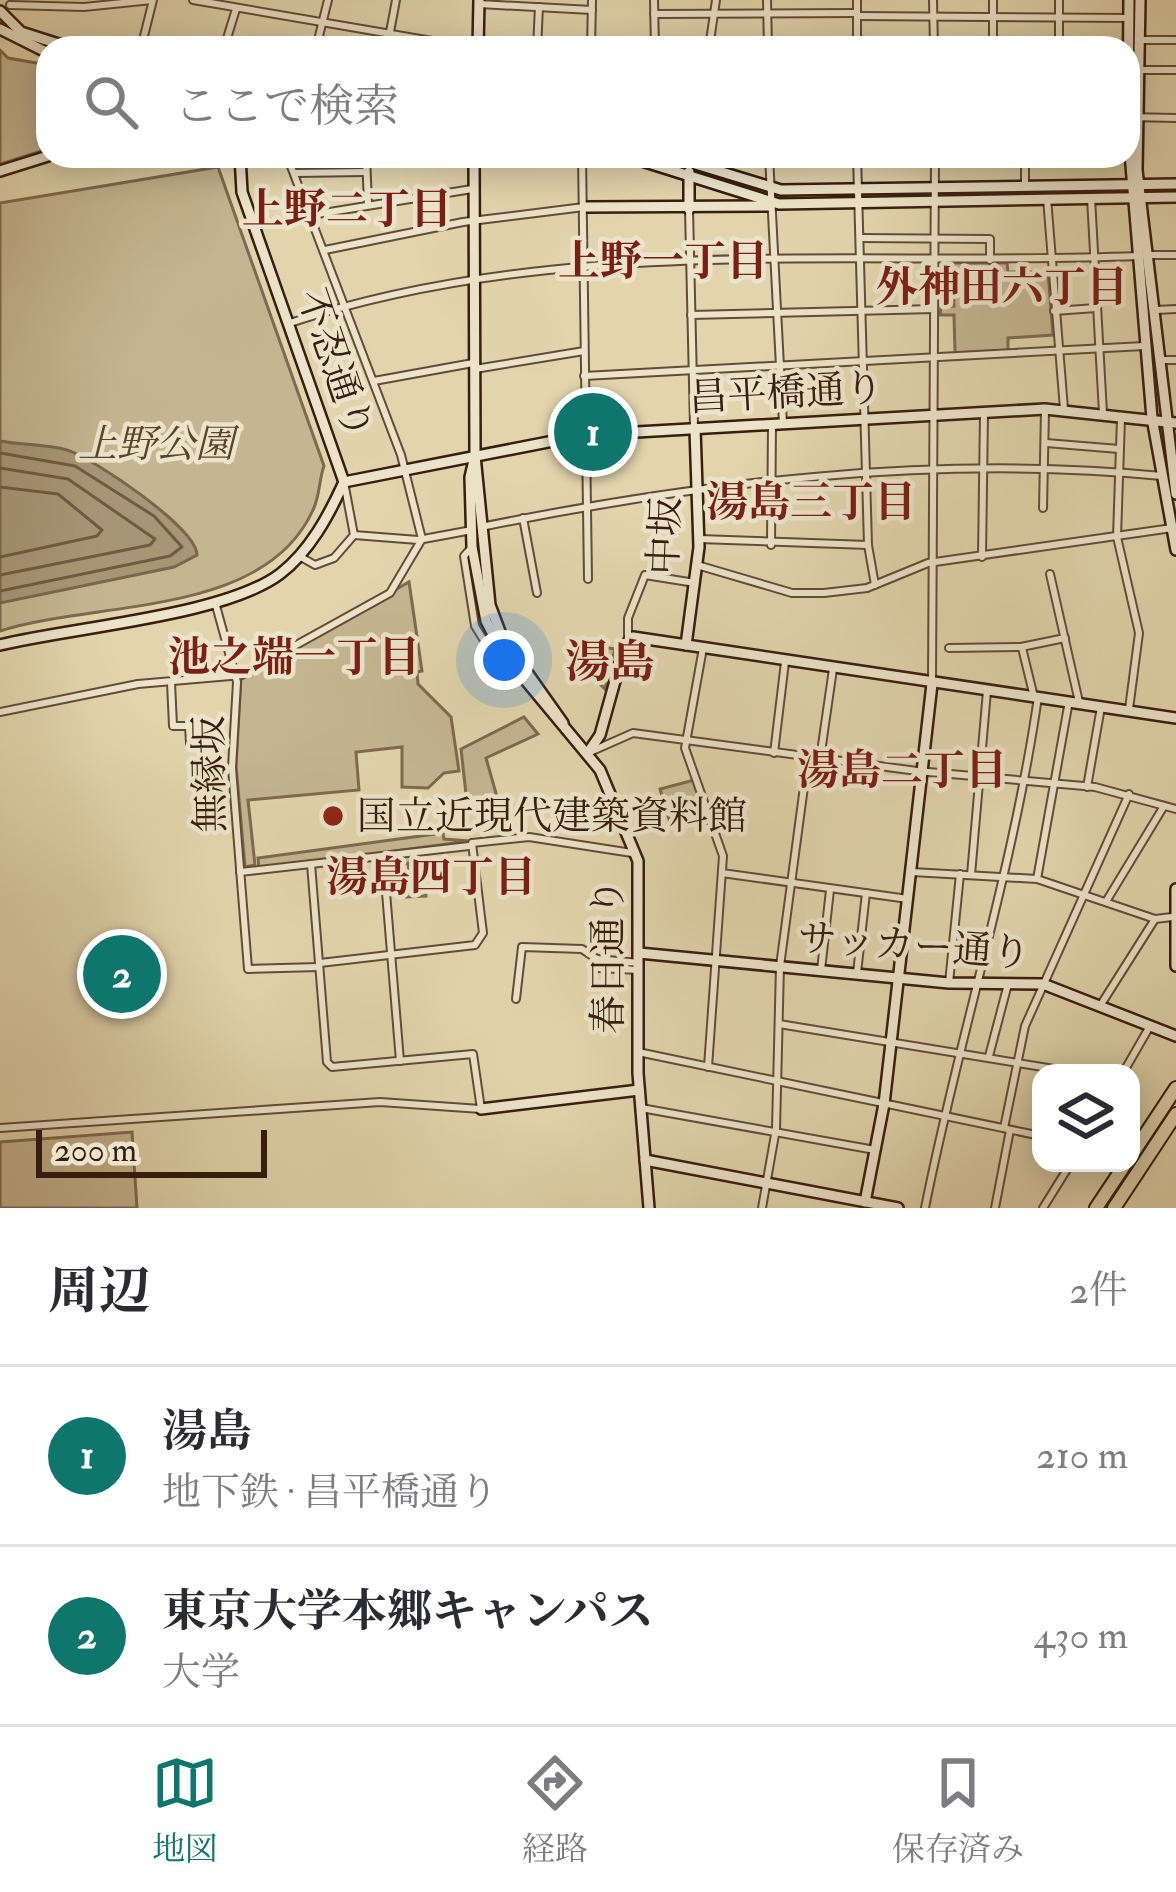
<!DOCTYPE html>
<html lang="ja">
<meta charset="utf-8">
<style>
body{margin:0;font-family:"IM FELL Double Pica","Noto Serif JP",serif;background:#f7f7f7;color:#2b2b33}
.controls{position:absolute;right:36px;bottom:36px;display:grid;overflow:hidden;border-radius:24px;box-shadow:0 6px 30px #0003}
.controls button{width:108px;height:108px;display:grid;place-items:center;padding:0;border:0;border-bottom:3px solid #e1e1e2;background:#fff;color:#2b2b33;font:60px sans-serif}
.scale{position:absolute;left:36px;bottom:30px;width:231px;box-sizing:border-box;padding-left:12px;border:6px solid #371e0e;border-top:0;font-size:33px;line-height:42px;white-space:nowrap;color:#371e0e;-webkit-text-stroke:9px #ece4ca;paint-order:stroke}
.you{position:absolute;left:504px;top:660px;width:42px;height:42px;margin:-30px;border:9px solid #fff;border-radius:50%;background:#1a73e8;box-shadow:0 0 0 18px #1a73e833}
.badge{display:grid;place-items:center;width:78px;height:78px;border-radius:50%;background:#0f766e;color:#fff;font-size:39px;font-weight:700}
.pin{position:absolute;translate:-50% -50%;border:6px solid #fff;box-shadow:0 3px 12px #0006}
.list{margin:0;padding:0;list-style:none}
h2{display:flex;justify-content:space-between;align-items:center;height:156px;margin:0;padding:0 48px;font-size:51px}
h2 small{font-size:39px;font-weight:400;color:#7c7c81}
.list li{display:grid;grid-template-columns:78px 1fr auto;gap:36px;align-items:center;box-sizing:border-box;height:180px;padding:0 48px;border-top:3px solid #e1e1e2}
.list b{display:block;font-size:45px;white-space:nowrap}
.list p{margin:0;font-size:39px;white-space:nowrap;color:#7c7c81}
.list em{font-size:39px;font-style:normal;color:#7c7c81}
.icon{flex:none;width:66px;height:66px;fill:none;stroke:currentColor;stroke-width:2;stroke-linecap:round;stroke-linejoin:round}
.map{position:relative;flex:none;width:1176px;height:1208px;overflow:hidden}
.search{position:absolute;background:#fff;box-shadow:0 6px 30px #0003;left:36px;right:36px;top:36px;height:132px;display:flex;align-items:center;gap:30px;box-sizing:border-box;padding:0 42px;border-radius:36px;color:#7c7c81;font-size:45px}
.sheet{height:516px;background:#fff}
nav{display:flex;justify-content:space-around;align-items:center;box-sizing:border-box;height:168px;border-top:3px solid #e1e1e2;background:#fff;font-size:33px;color:#7c7c81}
nav a{display:grid;justify-items:center;gap:6px}
nav .on{color:#0f766e}
.map>svg:first-child{display:block}
.green{fill:#c5b692;stroke:#7e6a50;stroke-width:3}
.water{fill:#a89777;stroke:#7b674d;stroke-width:3}
.lines{fill:none;stroke-linecap:round;stroke-linejoin:round}
.shore{stroke:#705a42;stroke-width:3}
.street-casing{stroke:#624c36;stroke-width:10}
.secondary-casing{stroke:#371e0e;stroke-width:14}
.highway-casing{stroke:#371e0e;stroke-width:16}
.street{stroke:#ece4ca;stroke-width:6}
.secondary{stroke:#ece4ca;stroke-width:9}
.highway{stroke:#e2d5ad;stroke-width:12}
.poi-dot{fill:#8f2418;stroke:#ece4ca;stroke-width:4.5}
.labels{text-anchor:middle;dominant-baseline:central;stroke-width:9;stroke-linejoin:round;paint-order:stroke}
.street-label{font-size:39px;fill:#371e0e;stroke:#ece4ca}
.park-label{font-size:39px;font-style:italic;fill:#5a442f;stroke:#ece4ca}
.poi-label{font-size:39px;fill:#371e0e;stroke:#ece4ca;text-anchor:start}
.neighbourhood-label{font-size:42px;font-weight:bold;fill:#7a1f14;stroke:#ece4ca}
.quarter-label{font-size:45px;font-weight:bold;fill:#7a1f14;stroke:#ece4ca}
</style>
<div class="map">
<svg width="1176" height="1208" viewBox="0 0 1176 1208">
<rect width="100%" height="100%" fill="#e2d5ad"/>
<filter id="stains"><feTurbulence type="fractalNoise" baseFrequency=".00167" numOctaves="4"/><feColorMatrix values="0 0 0 0 .2 0 0 0 0 .09 0 0 0 0 .02 0 0 0 .5 -.17"/></filter>
<radialGradient id="worn" r=".72"><stop offset=".6" stop-color="#630" stop-opacity="0"/><stop offset="1" stop-color="#630" stop-opacity=".3"/></radialGradient>
<!-- green -->
<g class="green">
<polygon points="0,50 8,58 48,65 48,149 0,164"/>
<path d="M218,167L324,466C319,479 320,496 313,510C264,618 97,600 0,631V203Z"/>
<polygon points="953,263 1007,263 1008,272 1048,272 1053,335 1008,338 1008,350 955,353 954,315 940,315 941,307 954,306"/>
<polygon points="409,582 422,671 417,672 418,684 451,717 459,771 444,773 428,788 402,787 402,747 356,752 359,790 248,800 255,865 245,867 236,766 241,678"/>
<polygon points="582,644 615,649 605,689 574,658"/>
<polygon points="524,717 538,734 486,758 499,804 468,812 461,749"/>
<polygon points="694,780 707,816 671,826 660,789"/>
<polygon points="443,833 444,839 470,841 259,869 258,858"/>
<polygon points="421,853 426,896 406,897 403,889 397,894 395,885 388,889 385,864 391,865 393,884 410,881 408,863 392,864 390,857"/>
<polygon points="132,1132 137,1208 0,1208 0,1142"/>
</g>
<!-- water -->
<path class="water" d="M0,441C22,445 46,444 67,450C93,458 197,528 197,555L174,567L0,603Z"/>
<g class="lines">
<!-- shore -->
<g class="shore">
<polyline points="0,453 75,466 154,516 182,547 170,556 0,591"/>
<polyline points="0,468 68,479 155,539 150,545 0,575"/>
<polyline points="0,487 58,494 102,530 97,536 0,557"/>
</g>
<defs>
<g id="street">
<polyline points="193,0 473,48"/>
<polyline points="654,0 655,48"/>
<polyline points="767,0 768,48"/>
<polyline points="857,0 857,48"/>
<polyline points="933,0 934,48"/>
<polyline points="479,4 592,10"/>
<polyline points="10,5 84,7 152,0"/>
<polyline points="654,14 857,13"/>
<polyline points="857,16 1129,18"/>
<polyline points="1139,40 1176,40"/>
<polyline points="141,48 153,0"/>
<polyline points="224,48 236,9"/>
<polyline points="316,48 328,0"/>
<polyline points="387,48 396,0"/>
<polyline points="537,48 539,7"/>
<polyline points="591,48 592,0"/>
<polyline points="709,48 716,0"/>
<polyline points="993,48 993,0"/>
<polyline points="1059,48 1059,0"/>
<polyline points="1139,70 1176,70"/>
<polyline points="1128,117 1176,118"/>
<polyline points="366,156 368,204"/>
<polyline points="582,156 588,579"/>
<polyline points="769,156 783,424"/>
<polyline points="857,156 868,545 875,585"/>
<polyline points="1025,156 1025,185"/>
<polyline points="294,173 366,172"/>
<polyline points="1047,198 1064,409"/>
<polyline points="1091,198 1103,413"/>
<polyline points="689,209 694,427"/>
<polyline points="311,215 472,189"/>
<polyline points="860,238 990,239 990,260"/>
<polyline points="325,250 463,222 584,207"/>
<polyline points="1148,255 1176,255"/>
<polyline points="1156,310 1176,309"/>
<polyline points="1054,311 1096,308"/>
<polyline points="691,315 934,309"/>
<path d="M290,323C561,233 855,267 1137,256"/>
<polyline points="1160,360 1176,360"/>
<polyline points="475,369 584,351"/>
<polyline points="584,376 1144,346"/>
<polyline points="374,381 473,363"/>
<polyline points="1121,418 1117,537 1139,633 1129,709"/>
<polyline points="1046,443 1119,449"/>
<polyline points="1043,508 1045,410"/>
<polyline points="523,518 537,593"/>
<path d="M481,527C702,482 936,454 1162,476"/>
<polyline points="354,535 418,540 472,530"/>
<polyline points="699,539 868,545"/>
<polyline points="771,545 772,424"/>
<polyline points="472,547 464,556 475,626 499,665 515,669"/>
<polyline points="299,556 315,565 334,558 354,535 344,482"/>
<polyline points="982,557 984,413"/>
<polyline points="697,565 792,593 824,593 867,588 928,563 1172,528"/>
<polyline points="1050,574 1079,702"/>
<polyline points="215,602 237,682 232,768 248,969 319,967"/>
<polyline points="628,640 628,618 645,575 695,583"/>
<polyline points="703,648 685,748 723,856 708,1067"/>
<polyline points="949,648 1021,647 1065,638"/>
<polyline points="1022,648 1034,697"/>
<polyline points="932,681 935,156"/>
<polyline points="171,682 173,726 189,726 190,743"/>
<polyline points="0,712 138,684 242,675 390,593 422,539 401,455 287,156"/>
<polyline points="590,752 633,733 917,771 1095,787 1176,809"/>
<polyline points="774,753 785,662"/>
<polyline points="820,759 833,669"/>
<polyline points="1087,787 1101,707"/>
<polyline points="383,856 400,1061"/>
<polyline points="240,872 469,846"/>
<polyline points="912,872 1037,879 1155,919 1172,917"/>
<polyline points="722,873 908,899"/>
<polyline points="971,875 987,691"/>
<polyline points="1037,879 1069,701"/>
<polyline points="1107,900 1164,806"/>
<polyline points="597,959 639,963"/>
<polyline points="320,963 475,945 483,933 472,843 529,837 632,853"/>
<polyline points="821,970 830,890"/>
<polyline points="857,973 866,893"/>
<polyline points="949,983 960,874"/>
<polyline points="516,999 522,947 582,949 597,959 597,968 639,970"/>
<polyline points="1100,1006 1155,919"/>
<polyline points="779,1024 1079,1073"/>
<polyline points="638,1052 1041,1136"/>
<polyline points="989,1056 1008,984"/>
<polyline points="1123,1073 1150,1026"/>
<polyline points="641,1108 875,1150"/>
<polyline points="0,1128 380,1102 481,1109 473,1054 332,1067 327,1062 311,864"/>
<polyline points="1004,1128 1025,1026 1129,794"/>
<polyline points="762,1208 776,1129 780,966 808,757"/>
<path d="M925,1208C959,1036 1013,871 1038,697"/>
<polyline points="995,1208 1010,1130"/>
<polyline points="1043,1208 1071,1163"/>
</g>
<g id="secondary">
<polyline points="1140,0 1137,170 1176,494"/>
<polyline points="0,11 21,32 71,48"/>
<polyline points="0,29 48,53"/>
<polyline points="478,48 479,0"/>
<polyline points="1128,112 1129,0"/>
<polyline points="1128,129 1152,418 1176,550"/>
<polyline points="474,156 475,456 490,605 502,637 563,723"/>
<polyline points="626,156 779,204 1176,197"/>
<polyline points="669,156 781,190 1176,184"/>
<polyline points="0,171 48,156"/>
<polyline points="584,207 770,206"/>
<polyline points="689,209 689,172"/>
<polyline points="475,456 470,477 472,547 486,621 502,652 600,770 638,861 638,1073 649,1208"/>
<polyline points="344,482 584,435 1045,409 1176,423"/>
<path d="M0,645C73,627 224,616 280,574C310,551 329,515 344,482L242,192L240,156"/>
<polyline points="686,645 699,547 695,429"/>
<polyline points="587,754 600,735 625,645 633,637 1176,718"/>
<polyline points="1176,889 1176,966"/>
<polyline points="639,953 949,983 1043,984 1176,1036"/>
<polyline points="481,1109 639,1090"/>
<polyline points="645,1160 898,1208"/>
<polyline points="865,1202 884,1104 932,684"/>
</g>
<g id="highway">
<polyline points="1131,1156 1176,1088"/>
<polyline points="1096,1208 1126,1163"/>
<polyline points="1114,1208 1176,1114"/>
</g>
</defs>
<!-- street casing -->
<use href="#street" class="street-casing"/>
<!-- secondary casing -->
<use href="#secondary" class="secondary-casing"/>
<!-- highway casing -->
<use href="#highway" class="highway-casing"/>
<!-- street -->
<use href="#street" class="street"/>
<!-- secondary -->
<use href="#secondary" class="secondary"/>
<!-- highway -->
<use href="#highway" class="highway"/>
</g>
<!-- markers -->
<circle class="poi-dot" cx="333" cy="816" r="12"/>
<g class="labels">
<!-- street labels -->
<g class="street-label">
<text transform="translate(335 364) rotate(71)">不忍通り</text>
<text transform="translate(786 393) rotate(-3)">昌平橋通り</text>
<text transform="translate(665 536) rotate(-88)">中坂</text>
<text transform="translate(210 774) rotate(-91)">無縁坂</text>
<text transform="translate(914 946) rotate(4)">サッカー通り</text>
<text transform="translate(608 956) rotate(-90)">春日通り</text>
</g>
<!-- park labels -->
<g class="park-label">
<text x="156" y="444">上野公園</text>
</g>
<!-- poi labels -->
<g class="poi-label">
<text x="357" y="816">国立近現代建築資料館</text>
</g>
<!-- neighbourhood labels -->
<g class="neighbourhood-label">
<text x="347" y="210">上野二丁目</text>
<text x="663" y="262">上野一丁目</text>
<text x="1002" y="288">外神田六丁目</text>
<text x="811" y="503">湯島三丁目</text>
<text x="294" y="658">池之端一丁目</text>
<text x="902" y="771">湯島二丁目</text>
<text x="431" y="878">湯島四丁目</text>
</g>
<!-- quarter labels -->
<g class="quarter-label">
<text x="610" y="663">湯島</text>
</g>
</g>
<rect width="100%" height="100%" filter="url(#stains)"/>
<rect width="100%" height="100%" fill="url(#worn)"/>
</svg>
<div class="controls">
<button><svg class="icon" aria-label="layers" viewBox="0 0 24 24"><path d="M12 4l9 5-9 5-9-5zM3 14l9 5 9-5"/></svg></button>
</div>
<div class="scale">200 m</div>
<div class="you"></div>
<div class="pin badge" style="left:593px;top:432px">1</div>
<div class="pin badge" style="left:122px;top:974px">2</div>
<div class="search"><svg class="icon" aria-label="search" viewBox="0 0 24 24"><circle cx="10" cy="10" r="6"/><path d="M15 15l6 6"/></svg>ここで検索</div>
</div>
<section class="sheet">
<h2>周辺<small>2件</small></h2>
<ul class="list">
<li><span class="badge">1</span><div><b>湯島</b><p>地下鉄 · 昌平橋通り</p></div><em>210 m</em></li>
<li><span class="badge">2</span><div><b>東京大学本郷キャンパス</b><p>大学</p></div><em>430 m</em></li>
</ul>
</section>
<nav>
<a class="on"><svg class="icon" aria-label="map" viewBox="0 0 24 24"><path d="M3 6l6-2 6 2 6-2v14l-6 2-6-2-6 2zM9 4v14M15 6v14"/></svg>地図</a>
<a><svg class="icon" aria-label="directions" viewBox="0 0 24 24"><path d="M12 3l9 9-9 9-9-9zM9 14v-3h6M13 9l2 2-2 2"/></svg>経路</a>
<a><svg class="icon" aria-label="saved" viewBox="0 0 24 24"><path d="M7 4h10v16l-5-4-5 4z"/></svg>保存済み</a>
</nav>
